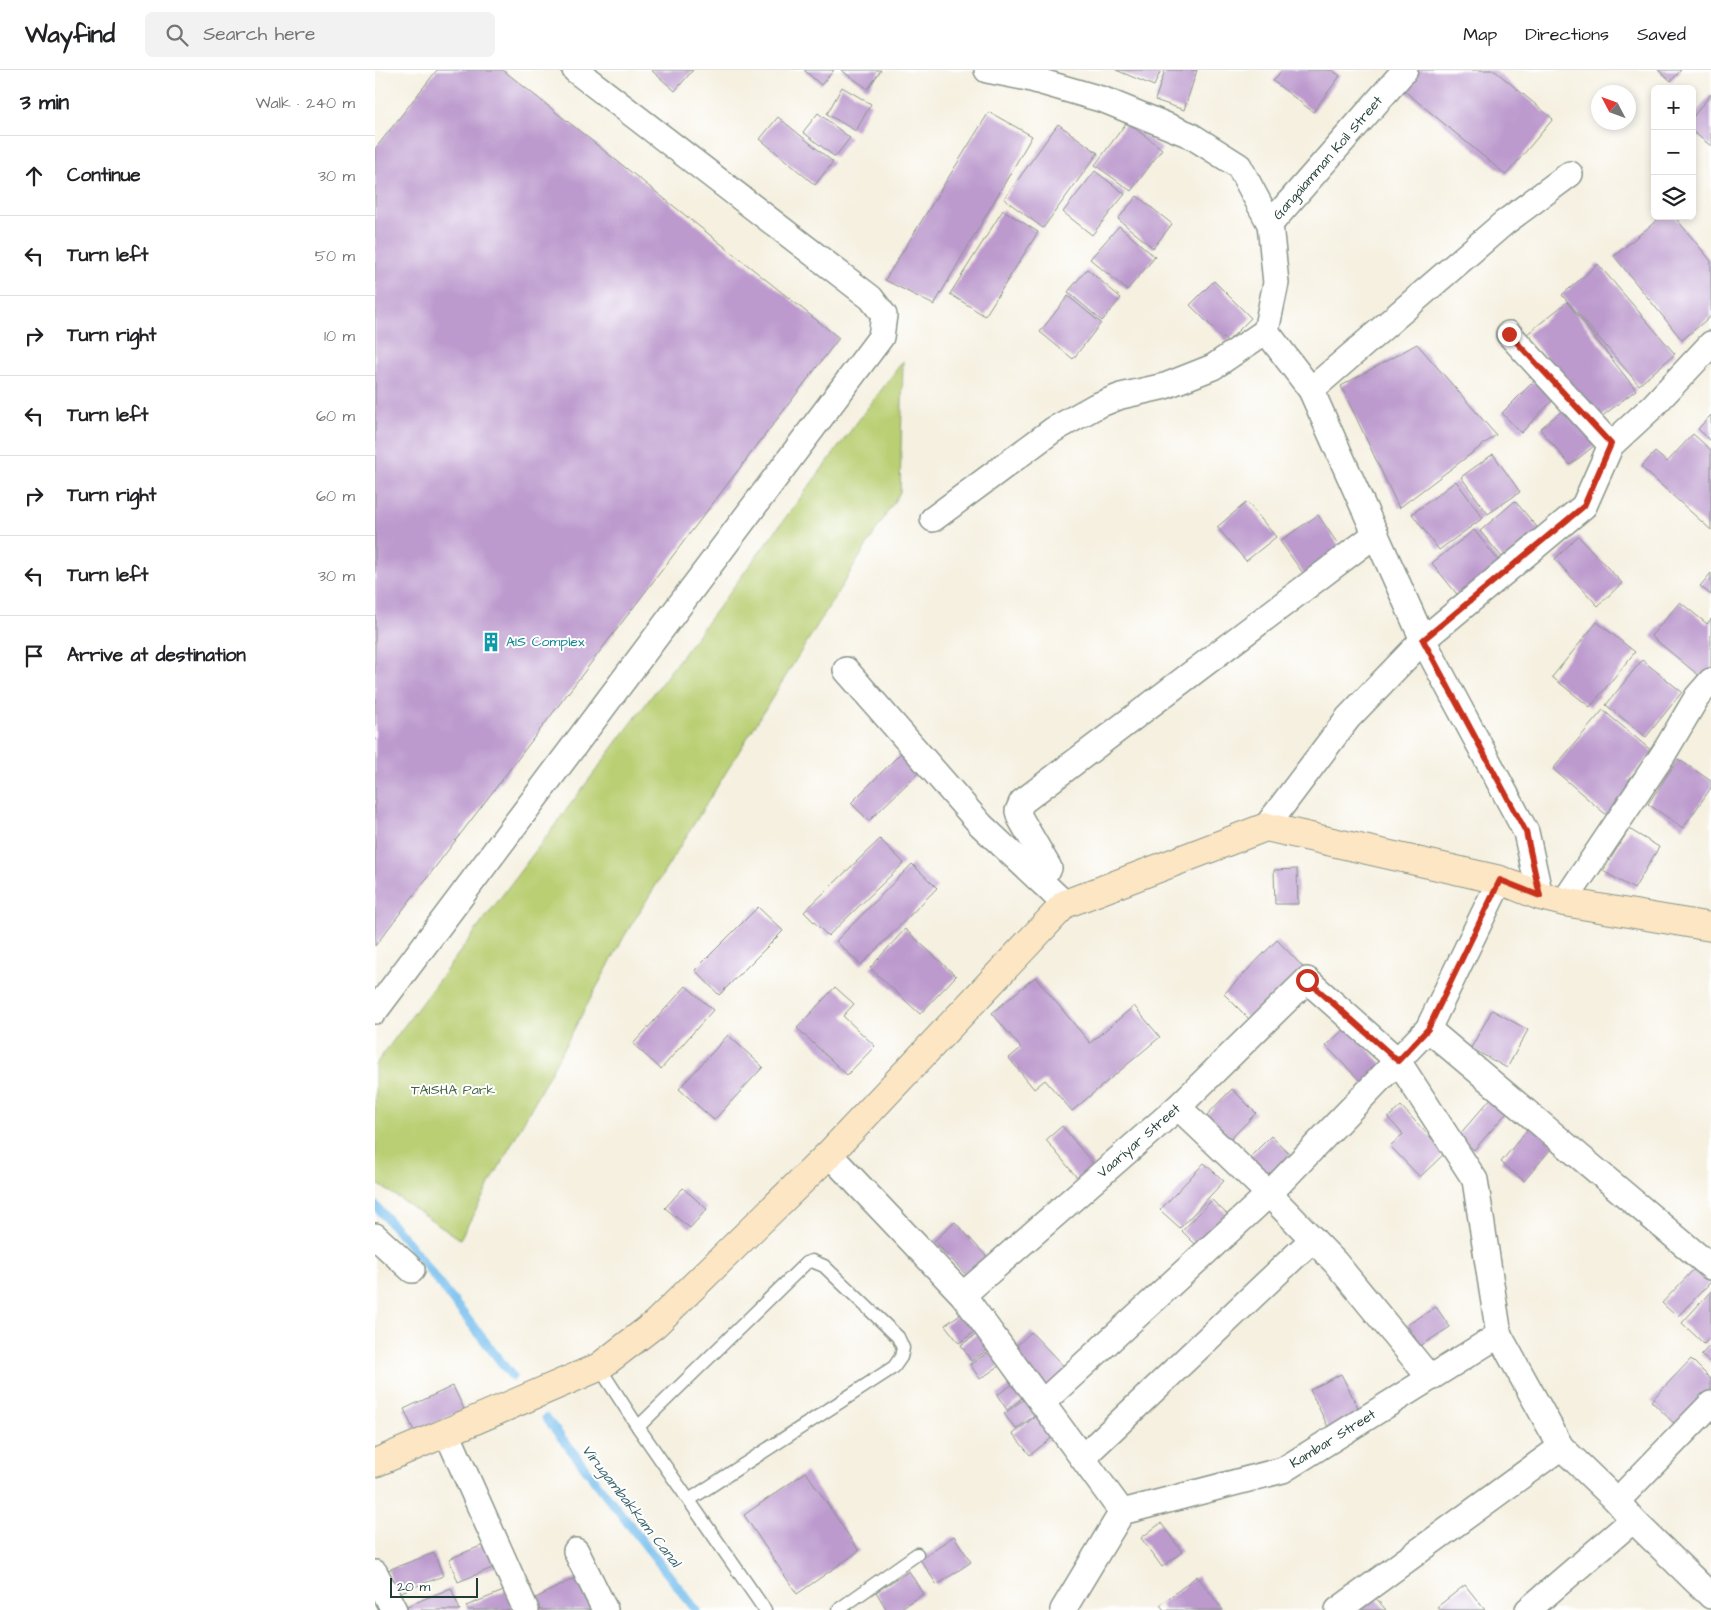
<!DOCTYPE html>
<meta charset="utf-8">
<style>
body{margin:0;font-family:"Architects Daughter",sans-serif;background:#f2f2f2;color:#202124}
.controls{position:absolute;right:15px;top:15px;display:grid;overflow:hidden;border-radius:8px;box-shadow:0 2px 8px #0003}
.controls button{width:45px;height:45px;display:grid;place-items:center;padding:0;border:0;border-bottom:1px solid #e0e0e0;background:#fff;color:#202124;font:25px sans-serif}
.compass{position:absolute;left:1216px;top:15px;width:45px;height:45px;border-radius:50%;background:#fff;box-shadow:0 2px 8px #0003;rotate:311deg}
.scale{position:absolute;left:15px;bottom:12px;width:88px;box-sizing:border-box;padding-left:5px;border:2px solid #1f3d34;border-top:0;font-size:14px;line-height:18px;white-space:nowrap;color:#1f3d34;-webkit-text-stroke:4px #fff;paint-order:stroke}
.stop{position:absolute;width:15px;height:15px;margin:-11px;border:4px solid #c8321e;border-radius:50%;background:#fff}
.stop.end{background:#c8321e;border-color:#fff;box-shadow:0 1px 5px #0008}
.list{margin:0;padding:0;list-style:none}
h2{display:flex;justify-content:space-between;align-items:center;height:65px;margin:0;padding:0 20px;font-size:21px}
h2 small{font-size:16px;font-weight:400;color:#757577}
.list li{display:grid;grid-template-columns:32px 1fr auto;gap:15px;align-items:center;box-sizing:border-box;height:80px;padding:0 20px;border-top:1px solid #e0e0e0}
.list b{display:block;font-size:19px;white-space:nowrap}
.list em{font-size:16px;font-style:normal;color:#757577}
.icon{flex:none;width:28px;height:28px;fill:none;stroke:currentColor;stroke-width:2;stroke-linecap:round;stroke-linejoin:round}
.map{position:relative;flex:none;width:1336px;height:1540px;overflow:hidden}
header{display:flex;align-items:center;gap:30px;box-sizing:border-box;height:70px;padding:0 25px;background:#fff;border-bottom:1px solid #e0e0e0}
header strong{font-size:24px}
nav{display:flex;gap:28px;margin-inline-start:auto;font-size:18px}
.search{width:350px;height:45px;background:#f2f2f2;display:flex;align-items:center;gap:12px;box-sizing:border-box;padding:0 18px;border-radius:8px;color:#757577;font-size:19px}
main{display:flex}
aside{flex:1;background:#fff}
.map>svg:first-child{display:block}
.green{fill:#bacf73;stroke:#6c8654}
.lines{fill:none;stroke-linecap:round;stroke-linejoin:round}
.stream{stroke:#75beed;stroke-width:9}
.building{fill:#bc9acd}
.lane-casing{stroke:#8a968a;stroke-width:15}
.street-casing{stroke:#8a968a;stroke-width:28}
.secondary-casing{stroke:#8a968a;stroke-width:30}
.lane{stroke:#fff;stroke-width:12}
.street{stroke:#fff;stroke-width:25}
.secondary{stroke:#fce6c4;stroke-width:28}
.route{stroke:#c8321e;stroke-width:6}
.labels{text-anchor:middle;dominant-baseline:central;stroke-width:4;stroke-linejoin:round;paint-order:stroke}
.street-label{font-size:14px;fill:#1f3d34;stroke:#fff}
.culture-label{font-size:14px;fill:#0d838f;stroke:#fff;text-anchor:start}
.park-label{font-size:14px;fill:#466244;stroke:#fff}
.water-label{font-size:15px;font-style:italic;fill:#39646c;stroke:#fff}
</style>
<header>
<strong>Wayfind</strong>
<div class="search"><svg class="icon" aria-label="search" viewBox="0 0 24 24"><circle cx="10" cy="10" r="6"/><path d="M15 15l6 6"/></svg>Search here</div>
<nav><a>Map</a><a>Directions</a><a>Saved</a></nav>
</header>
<main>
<aside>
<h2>3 min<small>Walk · 240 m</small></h2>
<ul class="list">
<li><svg class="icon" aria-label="ahead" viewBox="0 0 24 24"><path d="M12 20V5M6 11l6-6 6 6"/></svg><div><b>Continue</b></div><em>30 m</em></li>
<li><svg class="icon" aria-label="left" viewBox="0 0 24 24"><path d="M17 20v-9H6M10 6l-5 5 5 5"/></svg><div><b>Turn left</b></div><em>50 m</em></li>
<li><svg class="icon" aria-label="right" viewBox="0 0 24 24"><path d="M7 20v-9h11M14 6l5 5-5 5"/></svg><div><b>Turn right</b></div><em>10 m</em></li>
<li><svg class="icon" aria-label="left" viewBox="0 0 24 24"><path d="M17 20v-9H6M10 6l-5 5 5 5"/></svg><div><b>Turn left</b></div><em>60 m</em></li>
<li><svg class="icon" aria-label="right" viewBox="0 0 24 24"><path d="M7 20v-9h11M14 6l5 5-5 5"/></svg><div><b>Turn right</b></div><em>60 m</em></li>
<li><svg class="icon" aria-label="left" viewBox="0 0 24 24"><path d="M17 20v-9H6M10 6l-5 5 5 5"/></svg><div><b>Turn left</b></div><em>30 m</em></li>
<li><svg class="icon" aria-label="arrive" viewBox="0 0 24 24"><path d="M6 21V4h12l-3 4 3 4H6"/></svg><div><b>Arrive at destination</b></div></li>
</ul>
</aside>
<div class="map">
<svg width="1336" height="1540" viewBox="0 0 1336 1540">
<rect width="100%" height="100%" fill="#fff"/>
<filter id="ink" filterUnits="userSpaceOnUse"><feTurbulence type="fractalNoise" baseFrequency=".02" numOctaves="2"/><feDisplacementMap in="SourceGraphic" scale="10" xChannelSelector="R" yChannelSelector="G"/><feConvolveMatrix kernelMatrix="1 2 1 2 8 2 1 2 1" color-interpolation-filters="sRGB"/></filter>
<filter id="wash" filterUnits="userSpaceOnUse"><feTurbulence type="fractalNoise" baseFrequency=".0096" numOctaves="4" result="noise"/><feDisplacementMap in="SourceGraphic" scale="20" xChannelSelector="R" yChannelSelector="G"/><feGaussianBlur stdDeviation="1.12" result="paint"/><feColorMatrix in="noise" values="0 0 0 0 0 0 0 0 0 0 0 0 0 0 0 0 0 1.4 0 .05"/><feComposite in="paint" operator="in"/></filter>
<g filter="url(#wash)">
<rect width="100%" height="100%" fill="#f5f0e0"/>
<!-- green -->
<polygon class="green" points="528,291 525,422 250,865 85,1169 0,1112 0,995"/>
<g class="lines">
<!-- stream -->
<g class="stream">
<polyline points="0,1135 29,1168 137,1306"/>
<polyline points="171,1348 321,1540"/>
</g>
</g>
<g id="blocks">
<!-- building -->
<g class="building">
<polygon points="62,0 128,0 464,268 0,876 0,79"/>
<polygon points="276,0 318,0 300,21"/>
<polygon points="429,0 459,0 446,15"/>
<polygon points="466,0 506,0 493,19"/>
<polygon points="741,0 786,0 779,16"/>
<polygon points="790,0 822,0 809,40 780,30"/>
<polygon points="907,0 957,0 965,6 938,42 898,11"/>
<polygon points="1041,0 1119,0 1178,49 1131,105 1026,18"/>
<polygon points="1283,0 1306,0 1296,11"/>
<polygon points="467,17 496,34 481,61 452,44"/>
<polygon points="1336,24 1336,76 1317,61 1317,48"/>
<polygon points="614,42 657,66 559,235 510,210"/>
<polygon points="443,43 475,68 460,87 428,62"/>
<polygon points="403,47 458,92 440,115 385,69"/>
<polygon points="752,52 787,79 756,121 720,95"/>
<polygon points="683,54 723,83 668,158 629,129"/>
<polygon points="720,101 750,124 717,165 688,142"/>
<polygon points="762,126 797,154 778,178 743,149"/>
<polygon points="628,140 663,162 610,246 575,224"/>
<polygon points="1287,146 1299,146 1336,191 1336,246 1307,270 1239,186"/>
<polygon points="744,156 780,187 752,220 715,189"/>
<polygon points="1223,194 1300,284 1264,315 1187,225"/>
<polygon points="712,199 746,228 727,251 693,222"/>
<polygon points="839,211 876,248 852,272 815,235"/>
<polygon points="693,226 726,253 698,289 665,262"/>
<polygon points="1192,232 1261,320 1221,351 1152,264"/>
<polygon points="1042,274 1121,365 1024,438 966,316"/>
<polygon points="1160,310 1179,329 1146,363 1127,343"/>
<polygon points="1194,335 1224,372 1195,395 1165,359"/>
<polygon points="1336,345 1336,371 1323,359"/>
<polygon points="1318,364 1336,380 1336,460 1266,397 1280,382 1292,392"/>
<polygon points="1118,384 1145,422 1113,444 1086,407"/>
<polygon points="1081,411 1108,448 1064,480 1037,444"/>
<polygon points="1140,431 1167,463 1132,493 1105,461"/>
<polygon points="872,432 901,467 871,491 842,457"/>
<polygon points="943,445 967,480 930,506 905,471"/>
<polygon points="1099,460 1127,495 1085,528 1057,493"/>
<polygon points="1203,466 1247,513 1223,536 1180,489"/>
<polygon points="1336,503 1336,525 1325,516"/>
<polygon points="1305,532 1332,554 1336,549 1336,598 1328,609 1276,566"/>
<polygon points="1222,552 1260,582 1215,637 1177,607"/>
<polygon points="1267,590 1307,622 1271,667 1231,635"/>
<polygon points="1228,640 1278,682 1253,710 1261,717 1235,748 1178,699"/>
<polygon points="526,683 544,702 494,751 476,733"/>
<polygon points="1303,689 1336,711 1336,718 1308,758 1273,734"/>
<polygon points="1254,759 1284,777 1259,819 1228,801"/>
<polygon points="505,769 529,793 453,866 429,842"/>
<polygon points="537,794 562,818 486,895 461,871"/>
<polygon points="922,799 923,834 900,834 899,800"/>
<polygon points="383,837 408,861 344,925 320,900"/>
<polygon points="530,859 581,906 545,944 495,898"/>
<polygon points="902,870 931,900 879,954 849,924"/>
<polygon points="660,907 715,973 759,936 785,967 697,1041 670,1010 659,1019 634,988 646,978 617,943"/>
<polygon points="311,916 338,940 286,999 258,974"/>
<polygon points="460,917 479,934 468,946 500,976 472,1005 422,958"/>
<polygon points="1117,940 1153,960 1132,998 1096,978"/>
<polygon points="971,957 1010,997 990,1016 951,976"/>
<polygon points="353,965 388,997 339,1050 304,1019"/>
<polygon points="857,1019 881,1043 855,1070 831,1046"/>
<polygon points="1118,1026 1134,1040 1099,1080 1083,1066"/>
<polygon points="1026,1036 1070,1083 1045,1107 1015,1076 1028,1064 1013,1048"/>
<polygon points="1156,1055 1180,1074 1149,1111 1126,1092"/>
<polygon points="687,1056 720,1096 704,1110 671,1070"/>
<polygon points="896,1066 916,1085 891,1110 871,1091"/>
<polygon points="829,1093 849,1111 805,1158 785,1140"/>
<polygon points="308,1118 332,1139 315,1158 290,1138"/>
<polygon points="837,1130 855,1147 825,1179 807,1161"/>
<polygon points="580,1152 613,1188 592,1206 559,1171"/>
<polygon points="1321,1197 1336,1212 1302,1247 1287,1233"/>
<polygon points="1336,1221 1336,1266 1329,1274 1307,1253"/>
<polygon points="595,1237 609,1255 584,1273 570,1255"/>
<polygon points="1061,1237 1075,1257 1045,1276 1032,1255"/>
<polygon points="611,1258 622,1274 596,1291 586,1275"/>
<polygon points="656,1262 693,1301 670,1323 634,1283"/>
<polygon points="1336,1274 1336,1293 1326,1285"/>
<polygon points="623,1276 633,1290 605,1309 595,1294"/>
<polygon points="1316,1289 1336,1309 1336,1328 1306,1360 1276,1331"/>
<polygon points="966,1304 986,1343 954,1359 935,1320"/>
<polygon points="641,1312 651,1325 632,1340 622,1325"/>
<polygon points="78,1316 89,1339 40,1363 29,1339"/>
<polygon points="653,1326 665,1342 641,1359 629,1344"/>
<polygon points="662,1345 679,1366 655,1385 638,1364"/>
<polygon points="431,1402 484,1481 422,1524 369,1445"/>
<polygon points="786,1453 807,1482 787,1497 766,1468"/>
<polygon points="579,1466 596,1492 562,1515 545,1489"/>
<polygon points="113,1473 122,1496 83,1512 74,1489"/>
<polygon points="59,1483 68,1506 21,1524 13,1500"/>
<polygon points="534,1501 548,1524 523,1540 512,1540 501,1522"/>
<polygon points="206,1505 224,1540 159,1540 155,1531"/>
<polygon points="822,1506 848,1540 789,1540 785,1535"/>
<polygon points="1090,1515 1110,1540 1064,1540 1062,1537"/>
<polygon points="76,1518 85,1540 31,1540 30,1537"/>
<polygon points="131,1520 139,1540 93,1540 91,1536"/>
<polygon points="1000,1527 1011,1540 984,1540"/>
</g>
</g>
</g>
<g filter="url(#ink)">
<use href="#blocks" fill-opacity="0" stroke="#8a968a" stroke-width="1"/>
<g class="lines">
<defs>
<g id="lane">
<polyline points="224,1297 263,1357 390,1540"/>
<polyline points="263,1357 431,1193 437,1191 449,1196 523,1267 528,1278 526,1287 519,1297 314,1430"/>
<polyline points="463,1540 542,1484"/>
</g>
<g id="street">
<polyline points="612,0 653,8 729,30 815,65 864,96 895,154 901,213 891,261 936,320 1048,570 1151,762 1165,826"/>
<polyline points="895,154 1030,0"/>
<polyline points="1134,264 1236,375"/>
<polyline points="936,320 1129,153 1195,104"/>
<polyline points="558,449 678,360 721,336 746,326 790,316 838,297 891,261"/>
<polyline points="471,600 606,755 690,834"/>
<polyline points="891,757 973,648 1048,570 1209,436 1236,375 1277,337 1336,274"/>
<polyline points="674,798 645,748 643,741 647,732 1001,464"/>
<polyline points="1189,832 1289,683 1322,627 1336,611"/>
<polyline points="0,941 506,267 509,245 496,228 200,0"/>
<polyline points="1053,959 1336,1197"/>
<polyline points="803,1037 894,1124 960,1192 1055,1308"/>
<polyline points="454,1084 588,1225 747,1442 688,1540"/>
<polyline points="0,1166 37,1200"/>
<polyline points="588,1225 803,1037 932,910 1023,991 1100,1110 1124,1265 1186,1377 1242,1431 1258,1450 1336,1526"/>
<polyline points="667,1333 894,1124 1053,959 1125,810"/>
<polyline points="72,1363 151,1540"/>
<polyline points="708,1387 938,1169"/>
<polyline points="1242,1431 1336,1334"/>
<polyline points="747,1442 908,1400 1124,1265"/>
<polyline points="201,1481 230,1540"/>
<polyline points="0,1503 19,1540"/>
<polyline points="963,1540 1186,1377"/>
<polyline points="1153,1540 1258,1450"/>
</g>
<polyline id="secondary" points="0,1393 224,1297 280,1254 454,1084 690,834 891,757 1125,810 1165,826 1189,832 1336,857"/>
</defs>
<!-- lane casing -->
<use href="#lane" class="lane-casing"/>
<!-- street casing -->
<use href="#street" class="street-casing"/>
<!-- secondary casing -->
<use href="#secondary" class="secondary-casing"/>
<!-- lane -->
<use href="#lane" class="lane"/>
<!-- street -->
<use href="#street" class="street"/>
<!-- secondary -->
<use href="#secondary" class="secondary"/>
</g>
</g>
<g class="lines" filter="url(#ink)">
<!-- route -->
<polyline class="route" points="932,910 1023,991 1053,959 1125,810 1165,826 1151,762 1048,570 1209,436 1236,374 1134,264"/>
</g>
<!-- icons -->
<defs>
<symbol id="building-bare" viewBox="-9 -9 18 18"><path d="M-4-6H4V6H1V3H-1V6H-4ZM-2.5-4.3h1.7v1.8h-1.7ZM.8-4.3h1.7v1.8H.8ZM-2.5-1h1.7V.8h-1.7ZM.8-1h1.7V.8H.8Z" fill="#0f9aa8" stroke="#fff" stroke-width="2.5" paint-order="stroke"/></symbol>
</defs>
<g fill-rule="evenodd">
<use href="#building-bare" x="102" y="558" width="28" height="28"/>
</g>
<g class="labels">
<!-- street labels -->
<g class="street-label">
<text transform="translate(953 88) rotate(-49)">Gangaiamman Koil Street</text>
<text transform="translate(764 1071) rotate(-41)">Vaariyar Street</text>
<text transform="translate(958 1369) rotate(-32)">Kambar Street</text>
</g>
<!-- culture labels -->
<g class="culture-label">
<text x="131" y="572">AIS Complex</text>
</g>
<!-- park labels -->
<g class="park-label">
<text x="78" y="1020">TAISHA Park</text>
</g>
<!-- water labels -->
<g class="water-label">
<text transform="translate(256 1436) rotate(52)">Virugambakkam Canal</text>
</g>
</g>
</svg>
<div class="controls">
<button>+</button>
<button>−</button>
<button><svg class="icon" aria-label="layers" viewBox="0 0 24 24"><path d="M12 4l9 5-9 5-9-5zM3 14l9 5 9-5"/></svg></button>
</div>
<svg class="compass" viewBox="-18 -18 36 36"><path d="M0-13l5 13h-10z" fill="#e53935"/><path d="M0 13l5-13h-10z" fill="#757577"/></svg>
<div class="scale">20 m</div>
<div class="stop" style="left:932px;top:910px"></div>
<div class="stop end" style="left:1134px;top:264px"></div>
</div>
</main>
